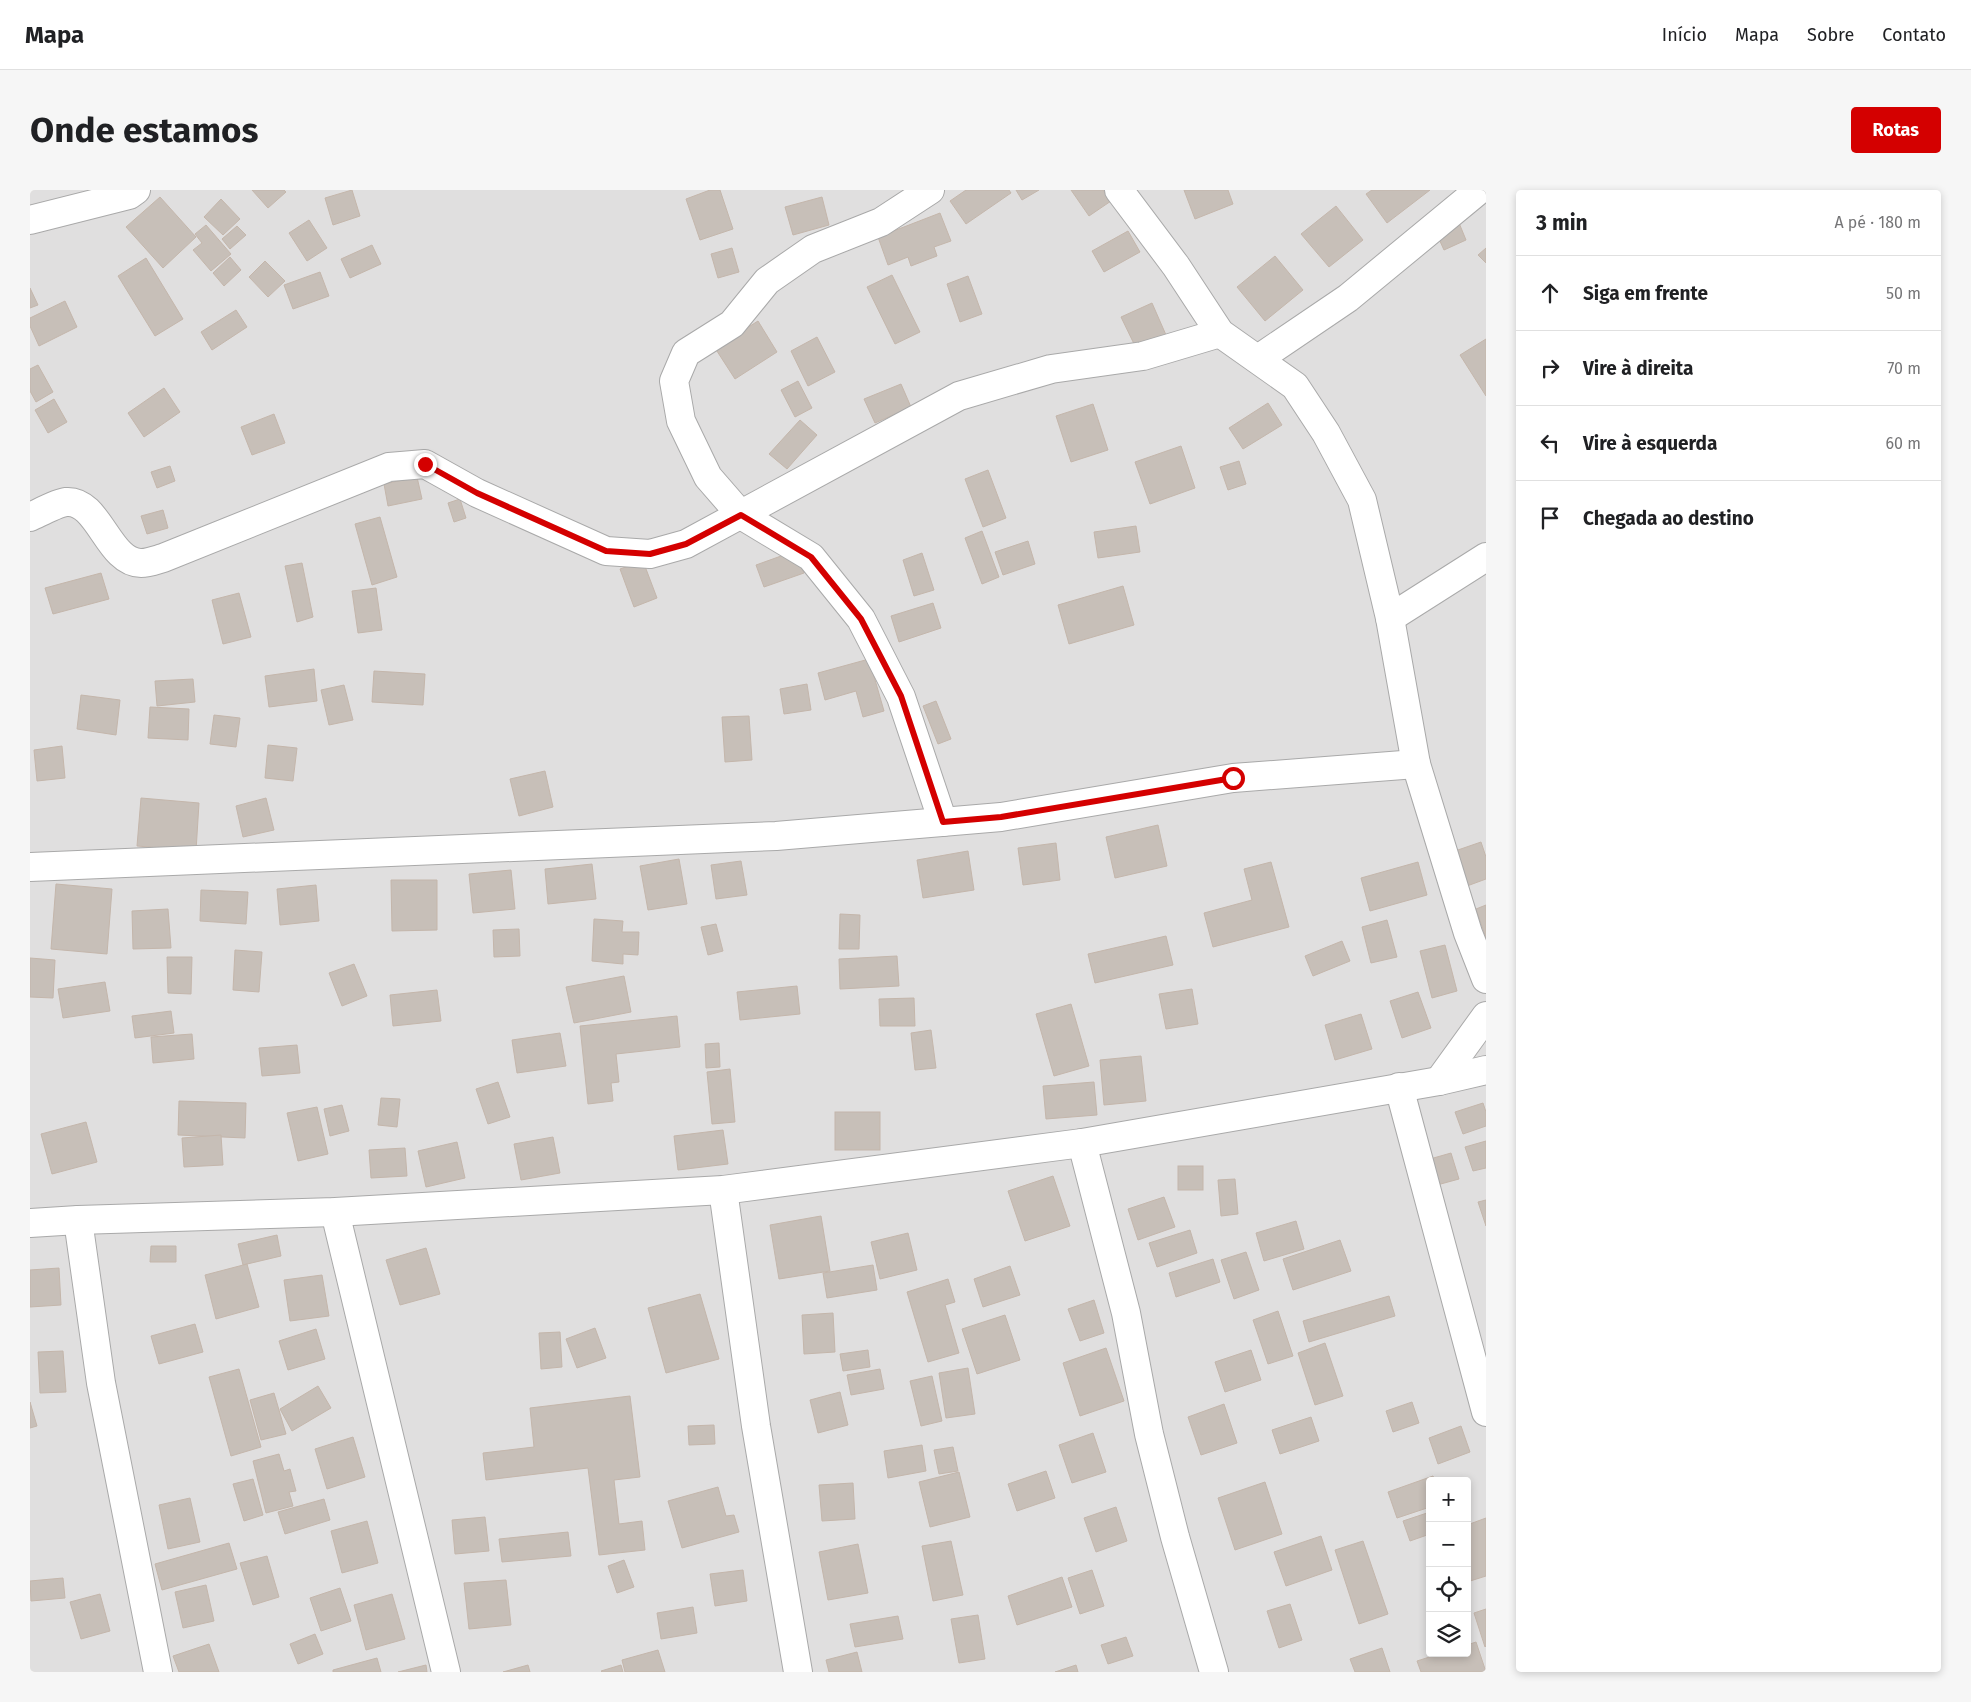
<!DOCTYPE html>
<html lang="pt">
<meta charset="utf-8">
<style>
body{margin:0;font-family:"Fira Sans",sans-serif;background:#f6f6f6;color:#202124}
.controls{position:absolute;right:15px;bottom:15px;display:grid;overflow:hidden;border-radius:5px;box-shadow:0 2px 8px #0003}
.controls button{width:45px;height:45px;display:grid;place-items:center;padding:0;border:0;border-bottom:1px solid #e0e0e0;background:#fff;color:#202124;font:25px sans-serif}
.stop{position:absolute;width:15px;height:15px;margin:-11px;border:4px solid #d40000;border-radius:50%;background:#fff}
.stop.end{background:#d40000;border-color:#fff;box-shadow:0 1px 5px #0008}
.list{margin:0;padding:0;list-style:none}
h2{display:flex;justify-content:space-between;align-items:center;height:65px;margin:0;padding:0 20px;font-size:21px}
h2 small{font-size:16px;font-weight:400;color:#757577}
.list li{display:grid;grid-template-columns:32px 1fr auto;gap:15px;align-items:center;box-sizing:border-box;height:75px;padding:0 20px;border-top:1px solid #e0e0e0}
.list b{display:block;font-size:19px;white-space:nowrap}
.list em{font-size:16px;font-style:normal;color:#757577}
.icon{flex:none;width:28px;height:28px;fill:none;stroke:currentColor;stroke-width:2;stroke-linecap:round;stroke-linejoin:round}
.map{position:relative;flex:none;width:1456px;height:1482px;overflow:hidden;border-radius:5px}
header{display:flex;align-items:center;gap:30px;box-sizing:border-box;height:70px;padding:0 25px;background:#fff;border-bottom:1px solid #e0e0e0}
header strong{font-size:24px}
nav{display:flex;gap:28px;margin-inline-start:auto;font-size:18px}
.intro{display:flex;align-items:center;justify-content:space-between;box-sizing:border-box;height:120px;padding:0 30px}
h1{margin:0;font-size:35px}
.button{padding:12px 22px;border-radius:5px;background:#d40000;color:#fff;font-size:18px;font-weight:700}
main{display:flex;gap:30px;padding:0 30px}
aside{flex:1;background:#fff;border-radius:5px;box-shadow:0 2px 8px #0003}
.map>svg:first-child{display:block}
.residential{fill:#e0dfdf;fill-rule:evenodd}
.building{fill:#c7bfb8;stroke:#c4b6ab}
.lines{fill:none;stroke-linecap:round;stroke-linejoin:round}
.minor-casing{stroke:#a9a9a9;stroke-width:30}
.minor{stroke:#fff;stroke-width:28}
.route{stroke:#d40000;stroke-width:6}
</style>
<header>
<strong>Mapa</strong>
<nav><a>Início</a><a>Mapa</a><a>Sobre</a><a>Contato</a></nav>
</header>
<div class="intro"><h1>Onde estamos</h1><a class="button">Rotas</a></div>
<main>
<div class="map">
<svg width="1456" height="1482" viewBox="0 0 1456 1482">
<rect width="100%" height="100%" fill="#f2efe9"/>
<!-- residential -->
<path class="residential" d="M0,0H1456V1482H0ZM1400,1291H1437V1463H1400Z"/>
<!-- building -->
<g class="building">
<polygon points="222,0 254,0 256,2 238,18"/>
<polygon points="322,0 330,26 303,35 295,8"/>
<polygon points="680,0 690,0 703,39 670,50 656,9"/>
<polygon points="936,0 979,0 981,3 936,34 920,11"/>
<polygon points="986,0 1009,0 992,10"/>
<polygon points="1041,0 1073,0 1081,11 1059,26"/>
<polygon points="1154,0 1198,0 1203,14 1165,29"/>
<polygon points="1342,0 1400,0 1357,33 1336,4"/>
<polygon points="130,7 166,47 133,78 96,37"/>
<polygon points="792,7 799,35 763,45 755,17"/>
<polygon points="191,9 210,29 193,45 174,27"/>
<polygon points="1306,16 1333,50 1299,77 1271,44"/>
<polygon points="910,23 921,51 904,57 907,66 881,76 878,67 858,75 848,47"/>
<polygon points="1427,28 1436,50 1414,60 1404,38"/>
<polygon points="279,30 297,58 277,71 259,43"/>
<polygon points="176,35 201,64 181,81 163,60 172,53 165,44"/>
<polygon points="207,36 216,45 200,59 192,49"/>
<polygon points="1098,41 1110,62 1074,82 1062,61"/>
<polygon points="342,55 351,74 320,88 311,69"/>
<polygon points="702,58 709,82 688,88 681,64"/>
<polygon points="1456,58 1456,73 1448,65"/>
<polygon points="1245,66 1273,100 1235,131 1207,97"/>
<polygon points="200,67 211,80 194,96 183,83"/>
<polygon points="116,68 153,129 125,146 88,86"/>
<polygon points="235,71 255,91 238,107 219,87"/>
<polygon points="290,82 299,106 263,119 254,95"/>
<polygon points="862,85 890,142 865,154 837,97"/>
<polygon points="938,86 952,124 930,132 917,94"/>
<polygon points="0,98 8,115 0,118"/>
<polygon points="35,111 47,137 9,156 0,136 0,128"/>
<polygon points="1122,113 1136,145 1106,158 1091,127"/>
<polygon points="206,120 217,137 182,160 171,142"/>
<polygon points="728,131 747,162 705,189 685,158"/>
<polygon points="787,147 805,182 778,196 761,161"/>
<polygon points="1456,149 1456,206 1430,165"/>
<polygon points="8,175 23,202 6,212 0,201 0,179"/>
<polygon points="768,191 782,218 765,227 751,200"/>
<polygon points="871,194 881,217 845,233 834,209"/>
<polygon points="134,198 150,222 114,247 98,223"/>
<polygon points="24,209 37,232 18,243 5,220"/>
<polygon points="1238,213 1252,235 1213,259 1199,238"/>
<polygon points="1063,214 1078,260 1041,272 1026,226"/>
<polygon points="244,224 255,253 222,265 211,237"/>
<polygon points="770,230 787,245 757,279 739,264"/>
<polygon points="1151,256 1165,298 1120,314 1105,272"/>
<polygon points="1209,271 1216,294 1198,300 1190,277"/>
<polygon points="140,276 145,291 127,298 121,282"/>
<polygon points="958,280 976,328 953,337 935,289"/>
<polygon points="387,287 392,309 358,316 354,294"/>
<polygon points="430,309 436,328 424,332 418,313"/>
<polygon points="133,320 138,338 117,344 111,326"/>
<polygon points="350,327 367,387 342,395 325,334"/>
<polygon points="1106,336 1110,362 1068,368 1064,342"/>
<polygon points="952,341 969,387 952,394 935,348"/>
<polygon points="998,351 1005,374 973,385 965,362"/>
<polygon points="765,361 774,383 734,397 726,375"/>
<polygon points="892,363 904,400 884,406 873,370"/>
<polygon points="613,371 627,408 604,417 590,379"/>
<polygon points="272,373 283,427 267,432 255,376"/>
<polygon points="71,383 79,409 23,424 15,398"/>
<polygon points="1093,396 1104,435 1039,454 1028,415"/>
<polygon points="346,398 352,440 328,443 322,401"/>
<polygon points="209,403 221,447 193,454 182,410"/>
<polygon points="903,413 911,438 869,452 861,426"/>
<polygon points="839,469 854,521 833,527 826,501 795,510 788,483"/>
<polygon points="284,479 287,511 239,517 235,486"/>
<polygon points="344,481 395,484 393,515 342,512"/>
<polygon points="163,489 165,512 127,516 125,491"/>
<polygon points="777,494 781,520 754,524 750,499"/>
<polygon points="314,495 323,530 299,535 291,500"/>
<polygon points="51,505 90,510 86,545 47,539"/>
<polygon points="906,511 921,549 908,554 893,516"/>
<polygon points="120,517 159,519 158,550 118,548"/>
<polygon points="184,525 210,528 206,557 180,554"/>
<polygon points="719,526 722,570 695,572 692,527"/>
<polygon points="238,555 267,558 263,591 235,588"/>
<polygon points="32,556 35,588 7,591 4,560"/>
<polygon points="515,581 523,617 489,626 480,589"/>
<polygon points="111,608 169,613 166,661 107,656"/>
<polygon points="236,608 244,640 213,647 206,616"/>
<polygon points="1128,635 1137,676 1085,688 1076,647"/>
<polygon points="1451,652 1456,667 1456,689 1437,696 1425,661"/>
<polygon points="1026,653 1030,690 993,695 988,658"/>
<polygon points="938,661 944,700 893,708 887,670"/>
<polygon points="649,669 657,714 618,720 610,676"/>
<polygon points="711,671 717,705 686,709 681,675"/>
<polygon points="1241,672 1259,737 1183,757 1174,723 1222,710 1214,679"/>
<polygon points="1388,672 1397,705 1340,721 1331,688"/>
<polygon points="562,674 566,709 518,714 515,679"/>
<polygon points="481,680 485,719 443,723 439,684"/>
<polygon points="361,690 407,690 407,740 362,741"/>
<polygon points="26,694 82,699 77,764 21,759"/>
<polygon points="286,695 289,731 250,735 247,699"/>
<polygon points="171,700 218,702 216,734 170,731"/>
<polygon points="1456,715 1456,748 1446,719"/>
<polygon points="138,719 141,758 103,759 102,721"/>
<polygon points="810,724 830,725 829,759 809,759"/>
<polygon points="564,729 593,731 592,742 609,742 608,765 593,764 593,774 562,771"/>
<polygon points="1357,730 1367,767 1341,773 1332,737"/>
<polygon points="686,734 693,761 678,765 671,737"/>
<polygon points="489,739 490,766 464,767 463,740"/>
<polygon points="1136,746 1143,775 1065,793 1058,764"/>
<polygon points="1312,751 1320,771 1283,786 1275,766"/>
<polygon points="1415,755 1427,801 1402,808 1390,761"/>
<polygon points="205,760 232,762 229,802 203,800"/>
<polygon points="867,766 869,796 810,799 809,769"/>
<polygon points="137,767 162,767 161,804 138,803"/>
<polygon points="0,768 25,770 23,808 0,807"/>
<polygon points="324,774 337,806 312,816 299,783"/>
<polygon points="594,786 601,822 544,833 536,797"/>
<polygon points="75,792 80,821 33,828 28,799"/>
<polygon points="767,796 770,824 710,830 707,802"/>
<polygon points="1162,799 1168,834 1136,839 1129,804"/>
<polygon points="407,800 411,831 363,836 360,805"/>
<polygon points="1388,802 1401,838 1372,848 1360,811"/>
<polygon points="884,808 885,836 850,836 849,809"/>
<polygon points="1041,814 1059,876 1024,886 1006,824"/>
<polygon points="141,821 144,843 105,848 102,826"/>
<polygon points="1331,824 1342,859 1305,870 1295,835"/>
<polygon points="647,826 650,857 586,864 589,892 581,893 583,911 558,914 550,836"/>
<polygon points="901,840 906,878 885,880 881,843"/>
<polygon points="530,843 536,876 487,883 482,850"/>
<polygon points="162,844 164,869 123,873 121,847"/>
<polygon points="689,853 690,877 676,878 675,854"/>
<polygon points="267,855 270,883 232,886 229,858"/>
<polygon points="1111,866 1116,911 1074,915 1070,870"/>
<polygon points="700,879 705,932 682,934 677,882"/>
<polygon points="468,892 480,927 458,934 446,899"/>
<polygon points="1064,892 1067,925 1016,929 1013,896"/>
<polygon points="351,908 370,909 367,937 348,935"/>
<polygon points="149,911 216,913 215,948 148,945"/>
<polygon points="1453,913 1456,922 1456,936 1433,944 1425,922"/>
<polygon points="312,915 319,941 300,946 294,919"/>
<polygon points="287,917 298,964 268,971 257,923"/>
<rect x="805" y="922" width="45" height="38"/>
<polygon points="56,932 67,972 22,984 11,944"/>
<polygon points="693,940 698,974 648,980 644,946"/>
<polygon points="191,945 193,975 154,977 152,948"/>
<polygon points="523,947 530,983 491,990 484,954"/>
<polygon points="1456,951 1456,978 1443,981 1435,957"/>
<polygon points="427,952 435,988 396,997 388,961"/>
<polygon points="375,958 377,986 341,988 339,960"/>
<polygon points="1421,963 1429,989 1407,995 1400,969"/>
<rect x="1148" y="976" width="25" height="24"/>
<polygon points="1023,986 1040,1036 995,1051 978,1001"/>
<polygon points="1205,989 1208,1024 1191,1026 1188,990"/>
<polygon points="1134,1007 1145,1037 1108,1050 1098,1019"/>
<polygon points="1456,1010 1456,1036 1448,1012"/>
<polygon points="791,1026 800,1081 749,1089 740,1035"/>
<polygon points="1266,1031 1274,1059 1234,1071 1226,1043"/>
<polygon points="1160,1040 1167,1063 1127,1077 1119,1053"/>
<polygon points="878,1043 887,1080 850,1089 841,1052"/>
<polygon points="247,1045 251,1066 213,1075 208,1054"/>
<polygon points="1310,1050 1321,1081 1263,1100 1253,1069"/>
<polygon points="121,1056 146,1056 146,1072 120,1072"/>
<polygon points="396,1058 410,1104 370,1115 356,1070"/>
<polygon points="1216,1062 1229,1100 1204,1109 1191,1070"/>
<polygon points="1183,1069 1190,1092 1146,1107 1139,1083"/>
<polygon points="217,1074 229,1117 186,1129 175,1085"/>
<polygon points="843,1075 847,1100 797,1108 793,1083"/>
<polygon points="980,1076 990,1105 953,1117 944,1089"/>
<polygon points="29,1078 31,1115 0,1117 0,1080"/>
<polygon points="292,1085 299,1126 260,1131 254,1090"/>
<polygon points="918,1089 925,1112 915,1115 929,1163 898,1172 877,1102"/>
<polygon points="670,1104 689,1169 636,1183 618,1118"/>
<polygon points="1359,1106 1365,1126 1279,1152 1273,1131"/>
<polygon points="1064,1110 1074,1143 1050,1151 1038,1119"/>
<polygon points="1248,1121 1263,1166 1238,1174 1223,1130"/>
<polygon points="803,1123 805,1162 774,1164 772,1125"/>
<polygon points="975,1125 990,1170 947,1184 932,1139"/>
<polygon points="165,1134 173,1162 129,1174 121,1146"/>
<polygon points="565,1138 576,1168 547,1178 536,1149"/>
<polygon points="286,1139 295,1169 258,1180 249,1151"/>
<polygon points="530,1142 532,1177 511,1179 509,1143"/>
<polygon points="1295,1153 1313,1206 1285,1215 1268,1163"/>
<polygon points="1076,1158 1094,1211 1050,1226 1033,1173"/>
<polygon points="838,1160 840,1177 813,1181 810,1164"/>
<polygon points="1221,1160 1231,1190 1195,1202 1185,1172"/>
<polygon points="33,1161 36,1202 10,1203 8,1162"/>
<polygon points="938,1178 945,1224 916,1228 909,1183"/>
<polygon points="209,1179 231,1257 201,1266 179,1187"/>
<polygon points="850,1179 854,1199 821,1205 817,1185"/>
<polygon points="902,1186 912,1231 891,1236 880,1191"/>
<polygon points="288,1196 301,1218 262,1241 250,1219"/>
<polygon points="810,1202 818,1235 788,1243 780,1210"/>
<polygon points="244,1203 256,1244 231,1250 220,1210"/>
<polygon points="600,1206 610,1287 584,1290 589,1334 612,1331 615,1360 569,1365 558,1278 456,1290 453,1263 504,1257 500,1218"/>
<polygon points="0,1212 7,1236 0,1238"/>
<polygon points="1382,1212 1389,1233 1363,1242 1356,1221"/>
<polygon points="1194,1214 1207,1253 1171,1265 1158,1227"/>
<polygon points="1281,1227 1289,1251 1250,1264 1242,1240"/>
<polygon points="684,1235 685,1254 659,1255 658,1236"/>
<polygon points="1431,1236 1440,1262 1408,1274 1399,1248"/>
<polygon points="1063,1243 1076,1282 1042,1293 1029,1255"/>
<polygon points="323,1247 335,1287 297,1299 285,1259"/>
<polygon points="892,1255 896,1281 858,1288 854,1261"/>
<polygon points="923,1257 928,1281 909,1284 904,1260"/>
<polygon points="249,1264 254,1281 260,1279 266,1301 259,1302 263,1316 236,1323 223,1271"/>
<polygon points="1016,1281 1025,1308 987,1321 978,1294"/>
<polygon points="929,1282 940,1327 900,1337 889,1292"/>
<polygon points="1403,1286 1405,1291 1400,1291 1400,1317 1367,1328 1358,1302"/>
<polygon points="223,1289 233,1325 214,1331 203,1294"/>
<polygon points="1235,1292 1252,1344 1205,1360 1188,1308"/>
<polygon points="823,1293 825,1329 792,1331 789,1295"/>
<polygon points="688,1297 696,1326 704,1325 709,1342 652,1358 638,1311"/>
<polygon points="160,1308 170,1352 138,1359 129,1315"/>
<polygon points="294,1309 300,1330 255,1344 248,1322"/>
<polygon points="1086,1317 1097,1351 1066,1362 1054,1328"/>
<polygon points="1400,1322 1400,1344 1380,1351 1373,1331"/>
<polygon points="455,1327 459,1361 425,1364 422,1330"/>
<polygon points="1456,1328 1456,1386 1437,1392 1437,1335"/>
<polygon points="337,1331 348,1373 312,1383 301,1341"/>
<polygon points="538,1342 541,1366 472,1372 469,1349"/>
<polygon points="1291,1346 1302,1380 1256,1396 1244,1362"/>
<polygon points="921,1351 933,1405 903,1411 892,1356"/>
<polygon points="1333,1351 1358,1424 1329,1434 1305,1360"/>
<polygon points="199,1353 207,1379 132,1400 125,1374"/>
<polygon points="828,1354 838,1403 798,1410 789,1362"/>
<polygon points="237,1366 249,1407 223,1415 210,1373"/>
<polygon points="594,1370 604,1397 587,1403 578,1376"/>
<polygon points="713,1380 717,1411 685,1416 680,1384"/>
<polygon points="1062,1380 1074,1416 1050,1424 1038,1388"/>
<polygon points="1032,1387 1042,1417 987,1435 978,1406"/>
<polygon points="33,1388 35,1408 1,1411 0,1391"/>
<polygon points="476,1390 481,1435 439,1439 434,1393"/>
<polygon points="176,1395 184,1431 153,1438 145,1402"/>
<polygon points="310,1398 321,1431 291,1441 280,1408"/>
<polygon points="70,1404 80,1441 51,1449 40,1412"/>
<polygon points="362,1404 375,1449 336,1460 324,1415"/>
<polygon points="1260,1414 1272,1450 1249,1458 1237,1421"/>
<polygon points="663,1417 667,1443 631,1449 627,1423"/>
<polygon points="1456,1419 1456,1456 1455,1457 1444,1423"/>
<polygon points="948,1425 955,1469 929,1473 921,1429"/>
<polygon points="868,1426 873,1449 825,1457 820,1434"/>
<polygon points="285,1444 293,1464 268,1474 260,1454"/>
<polygon points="1096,1447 1103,1466 1078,1474 1071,1455"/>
<polygon points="1446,1452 1456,1482 1391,1482 1387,1471 1412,1463 1437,1463 1437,1455"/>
<polygon points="179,1454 189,1482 149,1482 143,1466"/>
<polygon points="1352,1458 1360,1482 1325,1482 1320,1469"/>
<polygon points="628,1460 635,1482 595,1482 592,1470"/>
<polygon points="827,1462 832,1482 799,1482 796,1470"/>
<polygon points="347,1468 351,1482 303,1482 303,1480"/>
<polygon points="396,1475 397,1482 368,1482"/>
<polygon points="498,1475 500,1482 473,1482"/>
<polygon points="591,1475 593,1482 572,1482 571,1481"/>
<polygon points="1046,1475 1048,1482 1025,1482"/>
</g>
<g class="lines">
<defs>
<g id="minor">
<polyline points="900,0 851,32 783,59 737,91 702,134 656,163 644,191 651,231 678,287 711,325 781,367 831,429 871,507 913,632"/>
<polyline points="1089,0 1146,76 1190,143 1265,196 1296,243 1332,310 1360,428 1386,574 1438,743 1456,789"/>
<polyline points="0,30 99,5 106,0"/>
<polyline points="1228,169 1318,108 1449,0"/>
<path d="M0,327C9,323 27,313 36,312C69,309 78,373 111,373C118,373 126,370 133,368L359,277L395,274L447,303L576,361L620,364L656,354L929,206L1021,179L1113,166L1190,143"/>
<polyline points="1360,428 1456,367"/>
<polyline points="0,677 746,646 971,627 1203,588 1386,574"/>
<polyline points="1409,891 1456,826"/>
<polyline points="1369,897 1456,1222"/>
<polyline points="1052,953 1096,1123 1119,1244 1145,1347 1184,1482"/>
<polyline points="693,1000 726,1236 768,1482"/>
<polyline points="305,1022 416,1482"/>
<polyline points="48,1030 71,1193 128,1482"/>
<polyline points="0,1033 48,1030 305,1022 693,1000 1052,953 1409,891 1456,880"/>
</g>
</defs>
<!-- minor casing -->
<use href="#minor" class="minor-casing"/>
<!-- minor -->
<use href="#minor" class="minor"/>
</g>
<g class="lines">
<!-- route -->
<polyline class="route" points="395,274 447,303 576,361 620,364 656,354 711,325 781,367 831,429 871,506 913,632 971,627 1203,588"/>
</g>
</svg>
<div class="controls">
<button>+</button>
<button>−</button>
<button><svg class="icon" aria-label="locate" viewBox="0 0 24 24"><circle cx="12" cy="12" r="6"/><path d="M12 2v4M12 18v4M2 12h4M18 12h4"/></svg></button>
<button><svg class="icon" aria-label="layers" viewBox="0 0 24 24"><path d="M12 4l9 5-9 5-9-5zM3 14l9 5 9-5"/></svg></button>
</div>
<div class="stop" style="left:1203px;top:588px"></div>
<div class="stop end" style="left:395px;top:274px"></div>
</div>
<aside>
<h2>3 min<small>A pé · 180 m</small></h2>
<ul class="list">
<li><svg class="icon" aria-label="ahead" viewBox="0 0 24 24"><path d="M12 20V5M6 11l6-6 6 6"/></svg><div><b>Siga em frente</b></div><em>50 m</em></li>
<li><svg class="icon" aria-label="right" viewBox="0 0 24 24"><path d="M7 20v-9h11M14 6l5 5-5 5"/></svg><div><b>Vire à direita</b></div><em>70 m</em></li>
<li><svg class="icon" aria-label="left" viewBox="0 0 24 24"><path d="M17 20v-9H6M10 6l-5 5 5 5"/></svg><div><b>Vire à esquerda</b></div><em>60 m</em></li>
<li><svg class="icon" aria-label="arrive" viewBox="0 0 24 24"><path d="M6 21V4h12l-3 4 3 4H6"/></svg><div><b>Chegada ao destino</b></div></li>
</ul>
</aside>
</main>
